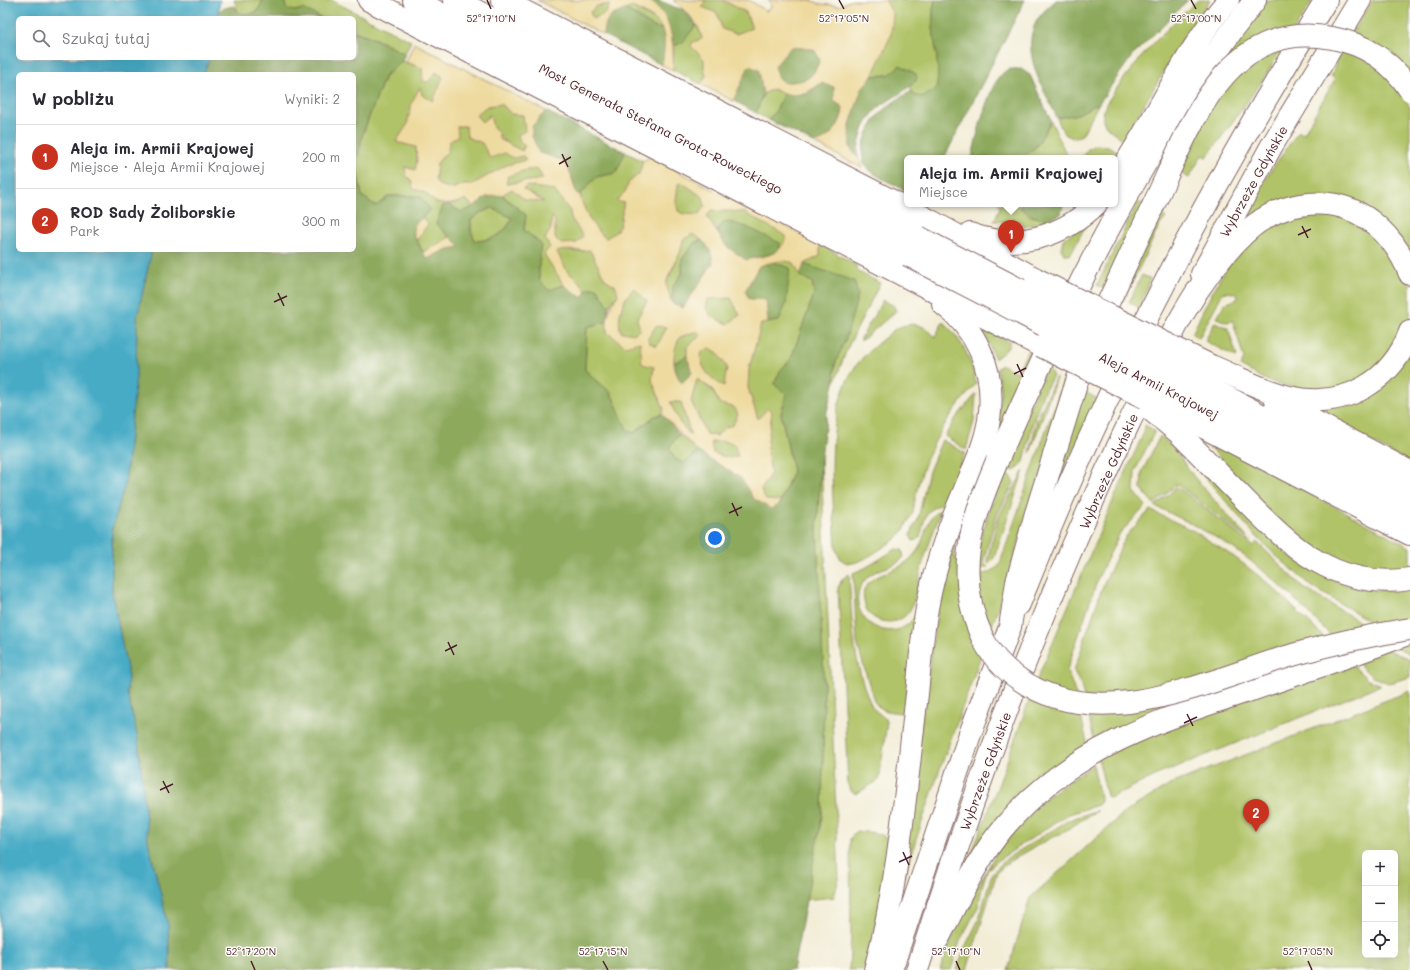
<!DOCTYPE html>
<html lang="pl">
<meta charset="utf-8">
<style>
body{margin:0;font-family:Mali,sans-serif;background:#f2f2f3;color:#2b2b33}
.controls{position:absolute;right:12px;bottom:12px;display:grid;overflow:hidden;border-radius:6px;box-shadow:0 4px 16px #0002}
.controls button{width:36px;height:36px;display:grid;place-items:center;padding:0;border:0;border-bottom:1px solid #e1e1e2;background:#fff;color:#2b2b33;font:20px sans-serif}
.you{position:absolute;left:715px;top:538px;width:14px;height:14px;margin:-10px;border:3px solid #fff;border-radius:50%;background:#1a73e8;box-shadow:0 0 0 6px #1a73e833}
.badge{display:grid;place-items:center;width:26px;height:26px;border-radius:50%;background:#c8321e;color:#fff;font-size:13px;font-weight:700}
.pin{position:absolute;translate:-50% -33px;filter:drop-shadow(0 1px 2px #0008)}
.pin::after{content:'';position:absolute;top:21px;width:14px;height:12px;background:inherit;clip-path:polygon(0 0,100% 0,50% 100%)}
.popup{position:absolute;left:904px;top:155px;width:214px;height:52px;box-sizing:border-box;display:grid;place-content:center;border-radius:6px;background:#fff;filter:drop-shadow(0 1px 3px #0005);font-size:13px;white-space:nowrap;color:#7c7c81}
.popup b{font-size:15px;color:#2b2b33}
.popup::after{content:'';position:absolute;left:50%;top:100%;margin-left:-8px;border:8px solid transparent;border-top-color:#fff}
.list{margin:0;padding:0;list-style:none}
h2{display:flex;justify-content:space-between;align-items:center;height:52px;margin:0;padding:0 16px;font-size:17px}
h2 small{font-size:13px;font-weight:400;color:#7c7c81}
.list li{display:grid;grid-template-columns:26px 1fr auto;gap:12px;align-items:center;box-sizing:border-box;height:64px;padding:0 16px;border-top:1px solid #e1e1e2}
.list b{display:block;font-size:15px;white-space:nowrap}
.list p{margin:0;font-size:13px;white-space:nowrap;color:#7c7c81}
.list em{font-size:13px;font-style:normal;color:#7c7c81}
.icon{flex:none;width:22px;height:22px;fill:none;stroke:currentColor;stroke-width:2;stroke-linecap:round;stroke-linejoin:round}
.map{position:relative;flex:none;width:1410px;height:970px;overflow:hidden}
.search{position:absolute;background:#fff;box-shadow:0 4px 16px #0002;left:16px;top:16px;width:340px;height:44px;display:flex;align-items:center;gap:10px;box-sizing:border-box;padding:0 14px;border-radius:6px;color:#7c7c81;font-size:15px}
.panel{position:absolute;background:#fff;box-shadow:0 4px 16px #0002;left:16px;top:72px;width:340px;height:180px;border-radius:6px}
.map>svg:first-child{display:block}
.green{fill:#b0c367;stroke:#7d7149;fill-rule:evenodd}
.forest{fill:#8ca95c;stroke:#6b6444;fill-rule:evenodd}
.sand{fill:#eeda9e;stroke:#9c7c64;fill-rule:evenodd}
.water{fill:#47abc6;stroke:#486578}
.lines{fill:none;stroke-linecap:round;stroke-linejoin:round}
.primary-casing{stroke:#856767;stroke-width:24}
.highway-casing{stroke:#856767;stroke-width:24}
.primary{stroke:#fff;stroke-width:22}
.highway{stroke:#fff;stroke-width:22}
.highway-bridge-casing{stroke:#856767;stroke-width:24;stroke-linecap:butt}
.highway-bridge{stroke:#fff;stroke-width:22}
.ticks{fill:none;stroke:#4a1f2b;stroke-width:1.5}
.labels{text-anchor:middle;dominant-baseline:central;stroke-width:3;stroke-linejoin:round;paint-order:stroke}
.street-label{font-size:13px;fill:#4a1f2b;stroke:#fdfcf7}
.ticks-label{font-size:10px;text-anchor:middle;fill:#4a1f2b;stroke:#fdfcf7;stroke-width:3;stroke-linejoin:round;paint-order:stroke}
</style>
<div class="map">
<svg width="1410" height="970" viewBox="0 0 1410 970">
<rect width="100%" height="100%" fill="#fdfcf7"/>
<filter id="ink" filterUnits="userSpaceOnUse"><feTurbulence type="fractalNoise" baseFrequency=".025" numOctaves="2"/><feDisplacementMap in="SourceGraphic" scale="8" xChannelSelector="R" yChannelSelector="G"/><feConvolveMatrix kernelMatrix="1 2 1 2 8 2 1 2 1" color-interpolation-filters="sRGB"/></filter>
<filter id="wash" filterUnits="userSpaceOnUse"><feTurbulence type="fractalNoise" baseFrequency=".012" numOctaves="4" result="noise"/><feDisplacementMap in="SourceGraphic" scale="16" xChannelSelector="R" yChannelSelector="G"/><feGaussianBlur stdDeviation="0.9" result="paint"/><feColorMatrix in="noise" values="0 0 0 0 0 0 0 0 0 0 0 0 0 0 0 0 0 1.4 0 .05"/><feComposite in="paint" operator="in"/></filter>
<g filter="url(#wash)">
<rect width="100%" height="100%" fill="#f3edd7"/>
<!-- green -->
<g class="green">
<path d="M234,0H262C260,13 250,17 238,12Z"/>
<polygon points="284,0 331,0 411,41 405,54 372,37 354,31 354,18 322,18 303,9 294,11 286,8"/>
<polygon points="694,0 722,0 745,12 752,28 736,34 722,29 717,13 701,7"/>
<path d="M885,0H935C927,29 943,59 936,91L921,97L914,95L910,87L917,79L889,75L872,76L891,35L893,14Z"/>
<path d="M1198,0H1210L1181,43L1123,140C1109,127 1097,127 1106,104C1133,63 1161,33 1198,0Z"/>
<polygon points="1264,0 1313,0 1260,84 1207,157 1202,155 1189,178 1157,159"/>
<polygon points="1373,0 1410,0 1410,73 1351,33"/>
<polygon points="610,3 606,13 593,19 590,12 597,6"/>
<path d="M632,7L655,20L664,29C650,29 638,15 625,9Z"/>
<polygon points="696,25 701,34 702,39 691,46 704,59 704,68 706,76 701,84 673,70 674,46 683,42"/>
<path d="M1341,49L1373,63L1403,93L1410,108V463L1317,414L1318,393L1268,381L1240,366L1244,359L1233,321L1226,322L1217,318L1224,304L1238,299L1235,293L1223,292L1199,338L1192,334C1213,289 1237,235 1287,217C1306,210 1326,206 1346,201L1240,226L1269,173L1299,131L1304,133L1335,79L1331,76Z"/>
<path d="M402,61L422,68L423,81L428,82L436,72L444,77L433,101L422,95L420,88L412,102L407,125L396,142L416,147L417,162L415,170L406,167V175C425,193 440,212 466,199L473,207L462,213L449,205L436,224L450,237L423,252L417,240L428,224L422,218L430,210L420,196H389L376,206L362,196L356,164L363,133L385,76Z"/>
<polygon points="773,89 783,94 777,109 769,120 756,113 763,94"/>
<polygon points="1099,103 1082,135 1073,138 1064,134 1057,118 1078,114"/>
<path d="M502,104L511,114L523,115C525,127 528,140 522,151C502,141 496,138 489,115L482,122L476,115L487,106Z"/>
<polygon points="1051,121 1068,158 1021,158 1036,147"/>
<polygon points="457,126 466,126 467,137 506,153 523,156 526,160 507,165 471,185 462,185 452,189 439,185 435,180 437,163 448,151 448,142"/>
<polygon points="1097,145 1108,146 1117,151 1113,158 1081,158 1088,149"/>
<path d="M625,152L643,161L639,174L629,182L625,192L617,200L624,203C619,220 625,229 606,238C593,229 584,211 580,195L596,177L616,173Z"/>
<polygon points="538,169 544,179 506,184 508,176 526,170"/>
<polygon points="681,182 703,197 705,206 698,215 683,214 678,211 676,201 678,184"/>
<polygon points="527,186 554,190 570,211 571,218 583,236 577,243 561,244 555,238 555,220 552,217 551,229 545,239 550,247 544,254 564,285 549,290 539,280 539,266 541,245 524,230 526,215 502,195 513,189 525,200 543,201 522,189"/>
<polygon points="1140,203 1144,204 1104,289 1097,285 1137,204"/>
<polygon points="998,204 1016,204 1030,216 1050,220 1023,227 1023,222 994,221 1000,207"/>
<path d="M492,208L512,218C505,235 492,240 475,241L471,230V220L480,213Z"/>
<polygon points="711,210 744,212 786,236 784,247 779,252 779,243 725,221 716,231 707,217"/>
<polygon points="1160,213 1166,218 1159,226 1124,300 1118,297"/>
<polygon points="1087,223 1070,255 1064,254 1061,249 1063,239"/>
<polygon points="692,234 703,240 695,242 682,259 682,274 673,286 672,303 666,284 680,253 683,240"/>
<polygon points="820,244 856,265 857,271 880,283 847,349 834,384 835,364 847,335 804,264 820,256"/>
<polygon points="562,249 578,252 590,250 605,279 616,286 618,295 609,306 597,288 589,288 586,292 580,283 567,271 557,252"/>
<polygon points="785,260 794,263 800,276 812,282 814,294 791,359 780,371 786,394 781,414 793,471 780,501 766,500 761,490 771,473 767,448 772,412 758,419 748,388 749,369 761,324 768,323 790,269 772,262"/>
<polygon points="1142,275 1150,279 1140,308 1129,302"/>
<path d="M634,288L647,301L637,319L640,329L634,334L621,332C616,317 623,298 634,288Z"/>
<polygon points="708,298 731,298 740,315 728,324 712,317 706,309"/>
<polygon points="883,300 894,306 896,311 861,341 861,338"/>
<polygon points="606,322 607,332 640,341 654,367 652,380 664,409 662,414 655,416 633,433 627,430 611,393 585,370 587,327"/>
<path d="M943,322C962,339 972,360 976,384C941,423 921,459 913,511L914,512C909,517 906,528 900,535C894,541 886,545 879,550C865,559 843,575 836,549C833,495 823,413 855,367C866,352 881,341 895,329C912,321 923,323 935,337Z"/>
<polygon points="1215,322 1228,328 1237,356 1236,357 1205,341"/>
<polygon points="978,325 1010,342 1006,350 995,359 986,338"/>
<polygon points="656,326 667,327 657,346 649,343 648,338"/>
<polygon points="697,331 701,335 687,347 687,356 674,363 673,351 680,337"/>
<path d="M710,348L717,352L727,367L724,387C711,380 698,367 702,351Z"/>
<polygon points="1027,352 1037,358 993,444 1001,392 997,368 1002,365 1017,372"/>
<polygon points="1047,365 1053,376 1043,394 1033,422 1024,462 1016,470 1002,471"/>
<polygon points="1056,377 1056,378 1030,453 1036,422"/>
<polygon points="697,379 712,390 720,404 734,406 738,414 733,426 724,428 717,436 706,434 691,401"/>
<path d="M1063,381L1069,384L994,620L941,766L902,881L914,776L941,584L954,547C953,563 964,567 977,575L989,573L999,566Z"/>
<polygon points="1081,390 1098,399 1044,516"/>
<polygon points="976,394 974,421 966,450 945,436 955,419"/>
<polygon points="670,402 681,402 691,437 680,423"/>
<polygon points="1145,425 1155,431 1135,471 1134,491 1146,506 1120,533 1098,578 1067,670 1077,698 1088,747 967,865 999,783 1035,684 1115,496 1144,432"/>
<polygon points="679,434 697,451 684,463 675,459 669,448"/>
<path d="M1201,435L1410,547V570C1388,571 1364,571 1343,563C1292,545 1237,477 1200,436Z"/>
<polygon points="1160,436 1172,446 1194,477 1251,542 1177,484 1154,504 1141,489 1142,472"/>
<path d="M942,440L965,453L943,504C922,510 926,520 920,537L917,540L913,541L910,535L918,519L929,471Z"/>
<polygon points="724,441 734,444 739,456 729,458 713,453 711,442"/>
<path d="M1183,445L1290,556C1326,582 1365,594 1410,590V654L1391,645L1363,617L1311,586L1273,553L1253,533L1200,471Z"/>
<polygon points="821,459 839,879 834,897 805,900 822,816 824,685 817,531"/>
<polygon points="1024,470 994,558 989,563 987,560 998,518"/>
<polygon points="1001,474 1011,476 1014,483 996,517 983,562 988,567 977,570 978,547"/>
<path d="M1176,488H1179L1253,546L1257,542L1304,588L1357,620L1391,651L1410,659V677L1389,683L1372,677C1329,636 1291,590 1243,555C1215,535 1186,521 1155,506Z"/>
<path d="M941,510L923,562L914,601C911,608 909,614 902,618C890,626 871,621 866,608C854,577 886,576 902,565C908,562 913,556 917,551C926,538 926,515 941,510Z"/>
<polygon points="1150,510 1194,531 1237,559 1268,583 1368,680 1381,685 1159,774 1110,798 1107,796 1081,685 1074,671 1102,588 1126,536"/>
<path d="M896,549L902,550L904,557C894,569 875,567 865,580C839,613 888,650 913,619C917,614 919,607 922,602L911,681L903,713C892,712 880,712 874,701L857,643L853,573L865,568Z"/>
<path d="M849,574C852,618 852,663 871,704C874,712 883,714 887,722L879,780L856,794L850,791L848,784L838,588L842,579Z"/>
<path d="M1410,691V970H1008L1030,898L1125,812L1173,783ZM1365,853H1395V955H1365Z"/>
<polygon points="1093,765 1101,802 1098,805 1069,814 1061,819 1000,859 988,869 983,883 978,907 960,941 951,970 940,970 958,922 999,848 1044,799"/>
<polygon points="1098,810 1060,834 1056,835 1010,861 997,872 967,970 957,970 964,949 979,919 992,873 1006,859 1069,820"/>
<path d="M857,831C869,833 884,831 890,843L884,888L865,970H849L851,935L850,838Z"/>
</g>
<!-- forest -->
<g class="forest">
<path d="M262,0H284L286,8L294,11L303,9L322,18H218L219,11L224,8L234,6L238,12C250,17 260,13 262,0Z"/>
<path d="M653,0C664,0 671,8 683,9L696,25L683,42L674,46C669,26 666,16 651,2Z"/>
<path d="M935,0H1025L944,158H907V191C894,184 874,177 865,165C861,158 862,151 864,144C871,116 888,104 912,91L914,95L921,97L936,90C943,60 927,30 935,0Z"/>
<path d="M1056,0H1188L1132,56L1099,103L1078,114L1057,118C1044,88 1019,53 1037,20C1042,12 1050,6 1056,0Z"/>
<path d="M625,9C638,15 650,29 664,29L666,42L662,65L604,35C605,18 611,15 625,9Z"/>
<path d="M354,31L371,37L405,54L402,61L385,76L363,133L356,164L362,196L376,206L389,196H420L430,210L414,225V236L427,259L447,249L460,247L436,224L443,206L449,205L462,212L473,207L486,197L502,195L526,215L524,230L541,244L539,266V280L549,290L564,285L581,297L589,288H597L609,306L606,322L587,327L585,370L611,393L627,430L634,433L655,416L662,414L679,434L669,448L675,459L684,463L697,451L741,478L753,498L779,505L793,471L781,414L786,394L774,384L780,371L791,359L814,294L812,282L800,276L804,264L854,281L858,295L847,335L835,364L834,384L827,411L821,459L817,531L824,685L822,816L793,970H170L168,925L148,841L138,739L127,693L128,674L112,593V529L125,484L136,376L137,317L152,250H354V74H203L210,58H354ZM492,208L512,218C505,235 492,240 475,241L471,230V220L480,213Z"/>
<path d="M791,47L814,49L820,60C810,82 806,80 784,83L777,77L775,66Z"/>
<polygon points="749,65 759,70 763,94 756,113 733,100"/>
<path d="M900,65L916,74L917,79C897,102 874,99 862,133C860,141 857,149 858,158L850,148L849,127L862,88L872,76L889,75Z"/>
<path d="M1021,69L1030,75L1051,121L1036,147L1021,158H972C976,138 988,86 1003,73C1008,68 1014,69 1021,69Z"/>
<path d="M821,83L834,87V101L843,107C842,123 830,140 814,143L769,120L777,109L783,94H807Z"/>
<path d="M546,111L625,152L616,173L596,177L580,195L576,193C568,164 569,161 539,153L532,136V126Z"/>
<path d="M1021,204H1063L1061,214C1045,223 1033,219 1020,206Z"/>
<polygon points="725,221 747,227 780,243 779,252 746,260 726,246 717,231"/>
<polygon points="703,240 711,250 713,263 683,308 672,303 673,286 682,274 682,260 695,242"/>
<polygon points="772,262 790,268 786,304 779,321 768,323 766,300 749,299 745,291 759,266"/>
<polygon points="687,356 692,373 682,383 678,378 674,363"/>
</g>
<!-- sand -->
<g class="sand">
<path d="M537,0H648C673,14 674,45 673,70L662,65C668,31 665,21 632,7L610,16L604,26V35ZM610,4L606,13L593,19L590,12L597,6Z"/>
<path d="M673,0H705L702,7L717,13L722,29L736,34L752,28L746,12L722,0H749L766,11L771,8V4L768,0H811L820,4L839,6L852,0H885L893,14L891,35L872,76L862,88L849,127L850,148L858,158L862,168L814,143C830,140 843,123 843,107L834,101V87L821,83C805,95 793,99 773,89L763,94L759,70L749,66L733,101L701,84L706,76L704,68V59L691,46L693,42L702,39C701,25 684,8 673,0ZM791,47L814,49L820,60C811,82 806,80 784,83L777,77L775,66Z"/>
<path d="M414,43L546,111L532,126V136L539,153C569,161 568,164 576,193L580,195C584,211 593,229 606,238C625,229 619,220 624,203L616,201L625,192L629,182L639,174L643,161L650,157L820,244V256L804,264L800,276L794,263C782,259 772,262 759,266L745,291L749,299L766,300L768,323L761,324L749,369L748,388L758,419L768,408L772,412L767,448L771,473L761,490L766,500L780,501L779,505L771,509L753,498L741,478L697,451L662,414L664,409L652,380L654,367L642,364L640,342L625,346L607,332C606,317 609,307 618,295L616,286L605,279L590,250C579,252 565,248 557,252L567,271L581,283L586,292L581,297L564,285L544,254L550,247L545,239L551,229L552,216L555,220V238L561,244L577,243L583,236L571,218L570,211L554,190L527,186L523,189L544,202L525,200L512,189L502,195L486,197L473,207L466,199C458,203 448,206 438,203C428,199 431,192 413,189L412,181L406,175L405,167L415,170L417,162L416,147L396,142L407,125L412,102L420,87L422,95L433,101L443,77L436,72L428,82L423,81L422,68L406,62ZM502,104L511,114L523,115L525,131L518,135L520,142L525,146L522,151L499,139V133L493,127L490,115L482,122L476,115L487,106ZM457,126H466L467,137L482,143L490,158L505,153L513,158L523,156L526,160L507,165L471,185H462L452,189L439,185L435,180L437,163L448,151L449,142L458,136ZM538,169L543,179L506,184L508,176L526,170ZM681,182L703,197L705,206L698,215L683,214L678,211L676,201L678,184ZM711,210L744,212L786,236C781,257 766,255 746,260L726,246L707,217ZM692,234C706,241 711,248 713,263L683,308L672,303L666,284L669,275L680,253L683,240ZM634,288L647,301L637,319L640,329L634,334L621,332C616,317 623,298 634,288ZM731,298L740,315L728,324L712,317L706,309L708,299ZM656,326L667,327L657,346L649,343L648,338ZM697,331L701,335L687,347V356L692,373L682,383C671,369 672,352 680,337ZM710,348L717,352L727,367L724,386C711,380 698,367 702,351ZM697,379L712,389L720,404L734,407L738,414L733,425L724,428L717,436L706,434L691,401ZM670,402H681L691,436L680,423ZM724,441L734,444L738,456L729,458L713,453L711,442Z"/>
<polygon points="422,218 428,224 417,240 414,236 414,225"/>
<polygon points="450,237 460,247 447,249 427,259 423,252"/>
</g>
<!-- water -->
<polygon class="water" points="0,0 220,0 218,18 18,18 18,58 210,58 203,74 18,74 18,250 152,250 137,317 136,376 125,484 112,529 112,593 128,674 127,693 138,739 148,841 168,925 170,970 0,970"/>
</g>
<g filter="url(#ink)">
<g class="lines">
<defs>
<g id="primary">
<polyline points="1202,274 1271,147 1360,0"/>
<path d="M1019,604C1102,394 1206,191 1326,0"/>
</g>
<g id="highway">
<polyline points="369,0 1041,346"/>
<polyline points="414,0 908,255"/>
<polyline points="455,0 918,237"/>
<polyline points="502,0 927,219 1036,279"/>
<path d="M1115,179C1156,121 1183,54 1228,0"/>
<path d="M970,234C1015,250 1062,238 1096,204"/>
<path d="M1211,366C1238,377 1265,392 1294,398C1346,408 1392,381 1410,332"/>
<polyline points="1202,384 1410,493"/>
<polyline points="1276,401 1410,472"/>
<polyline points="1193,402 1410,516"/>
<polyline points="1186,418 1410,534"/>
<path d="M1179,433C1201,455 1223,478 1245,500C1292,548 1337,590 1410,579"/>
<path d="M997,461C1068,299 1147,140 1255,0"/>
<path d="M938,939C958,901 976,860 1004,827C1071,748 1159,720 1254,689C1304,672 1355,654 1405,635"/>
<path d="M875,970C899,880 906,786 917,694C920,664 922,633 928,603C935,566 948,529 963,494C974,467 988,440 990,411C994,369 976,329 943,304"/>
<polyline points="891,970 970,734 1010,627 1017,582 1036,513 1088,346 1152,208"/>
<path d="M917,970C976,784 1044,599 1129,423C1161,356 1190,285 1245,233C1268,211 1298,201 1329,204C1368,209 1396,239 1410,274"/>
</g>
</defs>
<!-- primary casing -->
<use href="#primary" class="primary-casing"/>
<!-- highway casing -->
<use href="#highway" class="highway-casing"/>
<!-- primary -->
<use href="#primary" class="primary"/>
<!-- highway -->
<use href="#highway" class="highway"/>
<defs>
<g id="highway-bridge">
<path d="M1152,208C1189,131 1224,17 1332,38C1365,44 1392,62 1410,90"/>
<polyline points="918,237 1202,384"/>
<polyline points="908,255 1193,402"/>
<polyline points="1036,279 1211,366"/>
<polyline points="1041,346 1186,418"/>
<polyline points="1152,411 1179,433"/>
<path d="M997,461C971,523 953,574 983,639C991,655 1004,669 1019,679C1100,737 1213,678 1296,654C1334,643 1371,635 1410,629"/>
</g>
</defs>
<!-- highway-bridge casing -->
<use href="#highway-bridge" class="highway-bridge-casing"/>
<!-- highway-bridge -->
<use href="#highway-bridge" class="highway-bridge"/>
</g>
</g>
<!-- ticks -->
<path class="ticks" d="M487,0L491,9M839,0L844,9M1191,0L1196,9M562,154L568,167M559,164L571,157M1302,226L1308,238M1298,235L1311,229M278,293L284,306M274,302L287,296M1017,364L1023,377M1014,374L1026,368M732,503L738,516M729,513L742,507M448,642L454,655M445,651L457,645M1187,714L1193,726M1184,723L1197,717M163,781L169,793M160,790L173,784M903,852L909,865M899,862L912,856M251,961L255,970M603,961L608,970M956,961L960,970M1308,961L1312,970"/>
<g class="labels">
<!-- street labels -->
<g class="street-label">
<text transform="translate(661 128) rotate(27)">Most Generała Stefana Grota-Roweckiego</text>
<text transform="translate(1253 181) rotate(-61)">Wybrzeże Gdyńskie</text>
<text transform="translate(1159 385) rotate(27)">Aleja Armii Krajowej</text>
<text transform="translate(1108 471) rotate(-66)">Wybrzeże Gdyńskie</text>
<text transform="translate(985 771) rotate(-70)">Wybrzeże Gdyńskie</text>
</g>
</g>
<g class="ticks-label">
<text x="491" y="22">52°17'10"N</text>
<text x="844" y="22">52°17'05"N</text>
<text x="1196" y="22">52°17'00"N</text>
<text x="251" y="955">52°17'20"N</text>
<text x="603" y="955">52°17'15"N</text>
<text x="956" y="955">52°17'10"N</text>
<text x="1308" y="955">52°17'05"N</text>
</g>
</svg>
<div class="controls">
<button>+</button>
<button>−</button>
<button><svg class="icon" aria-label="locate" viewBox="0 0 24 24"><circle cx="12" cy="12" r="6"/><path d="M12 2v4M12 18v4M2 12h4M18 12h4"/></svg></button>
</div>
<div class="you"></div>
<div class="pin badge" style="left:1011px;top:253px">1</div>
<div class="popup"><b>Aleja im. Armii Krajowej</b>Miejsce</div>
<div class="pin badge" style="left:1256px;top:832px">2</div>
<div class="search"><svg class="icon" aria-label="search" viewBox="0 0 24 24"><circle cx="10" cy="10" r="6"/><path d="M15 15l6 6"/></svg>Szukaj tutaj</div>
<section class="panel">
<h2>W pobliżu<small>Wyniki: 2</small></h2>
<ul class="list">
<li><span class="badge">1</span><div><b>Aleja im. Armii Krajowej</b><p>Miejsce · Aleja Armii Krajowej</p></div><em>200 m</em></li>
<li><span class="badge">2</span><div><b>ROD Sady Żoliborskie</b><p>Park</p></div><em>300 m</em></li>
</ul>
</section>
</div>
